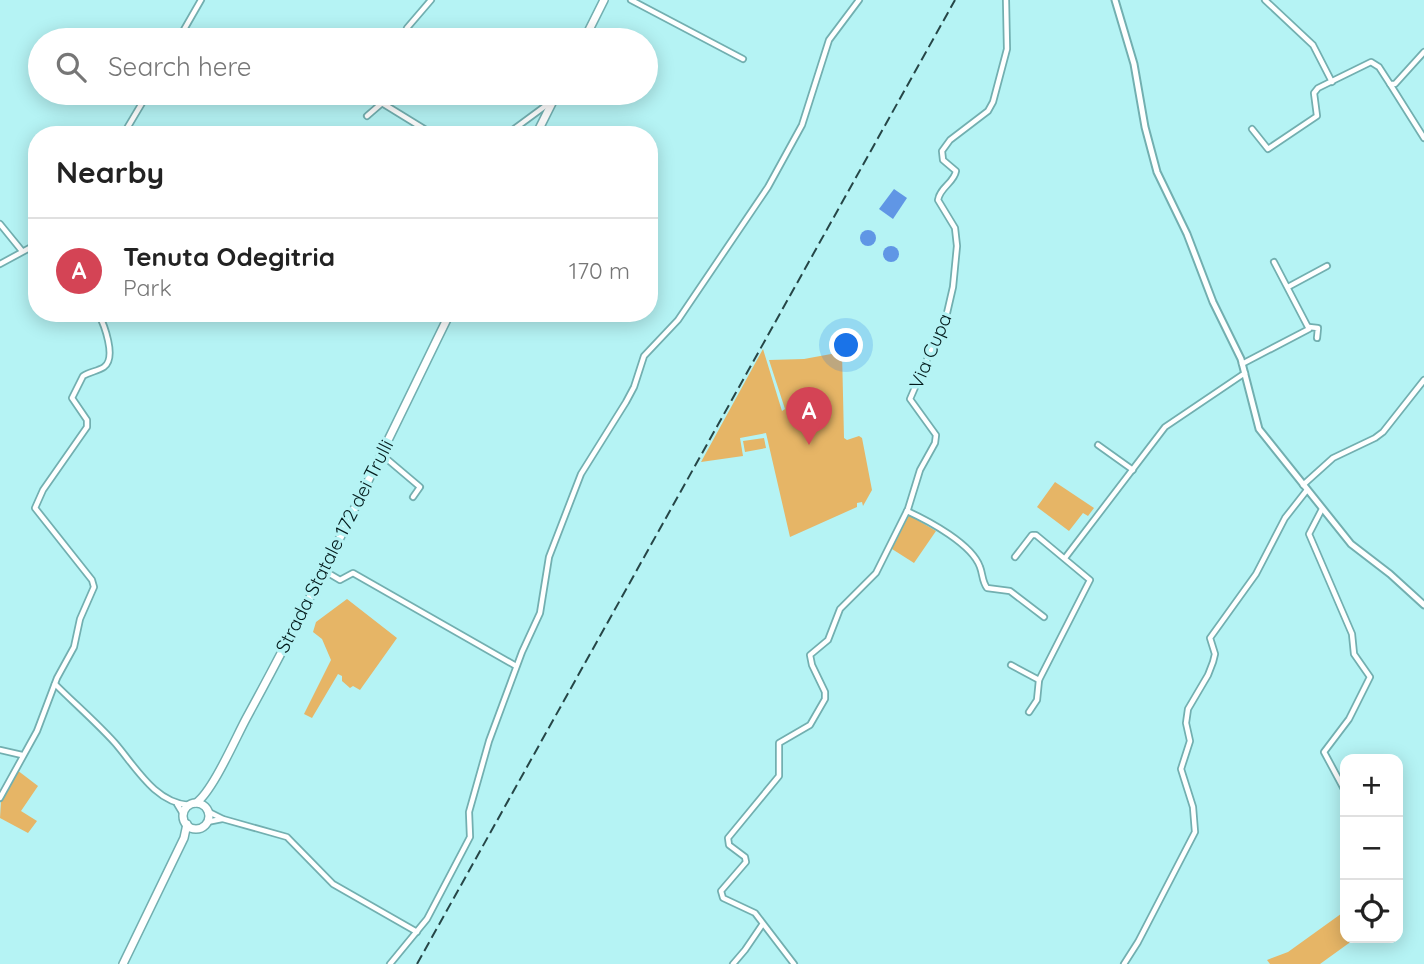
<!DOCTYPE html>
<meta charset="utf-8">
<style>
body{margin:0;font-family:Quicksand,sans-serif;background:#f6f6f6;color:#222}
.controls{position:absolute;right:21px;bottom:21px;display:grid;overflow:hidden;border-radius:14px;box-shadow:0 4px 18px #0003}
.controls button{width:63px;height:63px;display:grid;place-items:center;padding:0;border:0;border-bottom:2px solid #e0e0e0;background:#fff;color:#222;font:35px sans-serif}
.you{position:absolute;left:847px;top:346px;width:24px;height:24px;margin:-18px;border:5px solid #fff;border-radius:50%;background:#1a73e8;box-shadow:0 0 0 10px #1a73e833}
.badge{display:grid;place-items:center;width:46px;height:46px;border-radius:50%;background:#d44455;color:#fff;font-size:23px;font-weight:700}
.pin{position:absolute;translate:-50% -58px;filter:drop-shadow(0 2px 4px #0008)}
.pin::after{content:'';position:absolute;top:37px;width:24px;height:21px;background:inherit;clip-path:polygon(0 0,100% 0,50% 100%)}
.list{margin:0;padding:0;list-style:none}
h2{display:flex;justify-content:space-between;align-items:center;height:91px;margin:0;padding:0 28px;font-size:30px}
h2 small{font-size:23px;font-weight:400;color:#767676}
.list li{display:grid;grid-template-columns:46px 1fr auto;gap:21px;align-items:center;box-sizing:border-box;height:105px;padding:0 28px;border-top:2px solid #e0e0e0}
.list b{display:block;font-size:26px;white-space:nowrap}
.list p{margin:0;font-size:23px;white-space:nowrap;color:#767676}
.list em{font-size:23px;font-style:normal;color:#767676}
.icon{flex:none;width:38px;height:38px;fill:none;stroke:currentColor;stroke-width:2;stroke-linecap:round;stroke-linejoin:round}
.map{position:relative;flex:none;width:1424px;height:964px;overflow:hidden}
.search{position:absolute;background:#fff;box-shadow:0 4px 18px #0003;left:28px;top:28px;width:630px;height:77px;display:flex;align-items:center;gap:18px;box-sizing:border-box;padding:0 24px;border-radius:38px;color:#767676;font-size:26px}
.panel{position:absolute;background:#fff;box-shadow:0 4px 18px #0003;left:28px;top:126px;width:630px;height:196px;border-radius:28px}
.map>svg:first-child{display:block}
.green{fill:#e6b566}
.water{fill:#6096e5}
.lines{fill:none;stroke-linecap:round;stroke-linejoin:round}
.minor-casing{stroke:#72afb0;stroke-width:8}
.tertiary-casing{stroke:#72afb0;stroke-width:9}
.primary-casing{stroke:#72afb0;stroke-width:10}
.minor{stroke:#fff;stroke-width:4.5}
.tertiary{stroke:#fff;stroke-width:5}
.primary{stroke:#fff;stroke-width:7}
.rail{stroke:#264647;stroke-width:2;stroke-dasharray:10 5;stroke-linecap:butt}
.labels{text-anchor:middle;dominant-baseline:central;stroke-width:7;stroke-linejoin:round;paint-order:stroke}
.street-label{font-size:19px;fill:#021a1b;stroke:#b5f3f4}
</style>
<div class="map">
<svg width="1424" height="964" viewBox="0 0 1424 964">
<rect width="100%" height="100%" fill="#b5f3f4"/>
<!-- green -->
<g class="green">
<polygon points="763,349 782,411 785,409 769,360 804,359 842,352 844,438 847,440 859,436 862,438 872,490 863,506 862,502 857,503 857,507 790,537 766,433 740,438 743,456 701,462"/>
<polygon points="764,438 766,448 745,452 743,441"/>
<polygon points="1055,482 1094,508 1088,516 1083,513 1069,531 1037,507"/>
<polygon points="909,515 936,531 914,563 892,549"/>
<polygon points="347,599 397,638 360,690 353,686 350,688 342,681 342,676 338,674 312,718 304,714 331,660 322,639 313,632 316,622"/>
<polygon points="17,770 38,786 21,811 37,821 28,833 0,818 1,801"/>
<polygon points="1345,911 1345,938 1356,938 1320,964 1270,964 1267,960 1288,952"/>
</g>
<!-- water -->
<g class="water">
<polygon points="894,189 907,198 893,219 879,209"/>
<circle cx="868" cy="238" r="8"/>
<circle cx="891" cy="254" r="8"/>
</g>
<g class="lines">
<defs>
<g id="minor">
<polyline points="631,0 743,59"/>
<polyline points="1265,0 1313,45 1332,82"/>
<polyline points="407,28 431,0"/>
<polyline points="178,40 201,0"/>
<polyline points="1390,84 1424,138"/>
<polyline points="375,93 382,103"/>
<polyline points="367,116 382,103 434,135"/>
<polyline points="1252,129 1268,149 1317,116 1314,93 1318,88 1371,62 1379,67 1390,84 1395,84 1424,52"/>
<polyline points="123,135 148,93"/>
<polyline points="506,135 552,101"/>
<polyline points="0,224 22,251"/>
<polyline points="0,264 37,244"/>
<polyline points="1288,287 1327,266"/>
<polyline points="1309,327 1318,328 1317,338"/>
<polyline points="1242,364 1309,329 1274,262"/>
<polyline points="1098,445 1133,470"/>
<polyline points="381,454 420,487 413,497"/>
<polyline points="1303,485 1333,458 1375,438 1383,432 1424,380"/>
<polyline points="1322,509 1309,534 1352,634 1354,654 1370,677 1349,719 1324,752 1345,791"/>
<path d="M907,511C929,521 972,544 980,567C983,575 982,581 987,588L1010,591L1044,617"/>
<polyline points="1015,557 1032,535 1036,535 1090,580 1039,680 1037,700 1029,712"/>
<polyline points="1065,558 1165,427 1245,373"/>
<polyline points="323,570 340,580 353,573 516,666"/>
<polyline points="1011,665 1039,680"/>
<path d="M55,684C75,704 96,722 115,743C135,766 155,803 189,805"/>
<polyline points="0,750 22,755"/>
<path d="M0,798L37,731L57,678L74,647L80,619L94,587L92,580L35,508L43,490L87,427V420L72,398L83,376C89,372 98,371 104,367C117,358 104,324 98,313"/>
<polyline points="177,804 183,814"/>
<polyline points="207,811 223,819 287,837 333,884 417,932"/>
<polyline points="207,822 222,819"/>
<polyline points="390,964 427,919 470,837 469,812 489,741 522,652 540,613 549,557 581,474 626,402 634,387 644,356 678,320 768,187 802,125 829,40 859,0"/>
<polyline points="733,964 745,950 762,925"/>
<path d="M794,964L755,913L723,898L721,891L746,862L745,857L729,845L728,838L779,776V743L810,725L825,699V692L812,665L810,655L828,640L840,609L876,573L908,509L920,470L935,443L936,435L910,399L932,348L944,326L953,287L957,246L955,228L938,200C940,187 954,183 956,171L943,160L942,151L950,140L988,111L993,102L1007,49L1006,0"/>
<polyline points="1124,964 1138,942 1195,832 1193,807 1181,769 1190,741 1186,723 1188,709 1208,675 1213,662 1215,654 1210,638 1256,574 1285,518 1307,490"/>
</g>
<polyline id="tertiary" points="1115,0 1134,64 1145,127 1157,172 1187,234 1213,302 1241,359 1259,429 1351,544 1390,574 1424,605"/>
<g id="primary">
<polyline points="584,40 604,0"/>
<polyline points="536,135 557,93"/>
<path d="M196,803C213,791 236,737 247,717C319,585 384,448 450,313"/>
<circle cx="196" cy="816" r="13"/>
<polyline points="123,964 184,838 187,824"/>
</g>
</defs>
<!-- minor casing -->
<use href="#minor" class="minor-casing"/>
<!-- tertiary casing -->
<use href="#tertiary" class="tertiary-casing"/>
<!-- primary casing -->
<use href="#primary" class="primary-casing"/>
<!-- minor -->
<use href="#minor" class="minor"/>
<!-- tertiary -->
<use href="#tertiary" class="tertiary"/>
<!-- primary -->
<use href="#primary" class="primary"/>
<!-- rail -->
<polyline class="rail" points="417,964 955,0"/>
</g>
<g class="labels">
<!-- street labels -->
<g class="street-label">
<text transform="translate(930 351) rotate(-67)">Via Cupa</text>
<text transform="translate(334 546) rotate(-63)">Strada Statale 172 dei Trulli</text>
</g>
</g>
</svg>
<div class="controls">
<button>+</button>
<button>−</button>
<button><svg class="icon" aria-label="locate" viewBox="0 0 24 24"><circle cx="12" cy="12" r="6"/><path d="M12 2v4M12 18v4M2 12h4M18 12h4"/></svg></button>
</div>
<div class="you"></div>
<div class="pin badge" style="left:809px;top:445px">A</div>
<div class="search"><svg class="icon" aria-label="search" viewBox="0 0 24 24"><circle cx="10" cy="10" r="6"/><path d="M15 15l6 6"/></svg>Search here</div>
<section class="panel">
<h2>Nearby<small></small></h2>
<ul class="list">
<li><span class="badge">A</span><div><b>Tenuta Odegitria</b><p>Park</p></div><em>170 m</em></li>
</ul>
</section>
</div>
